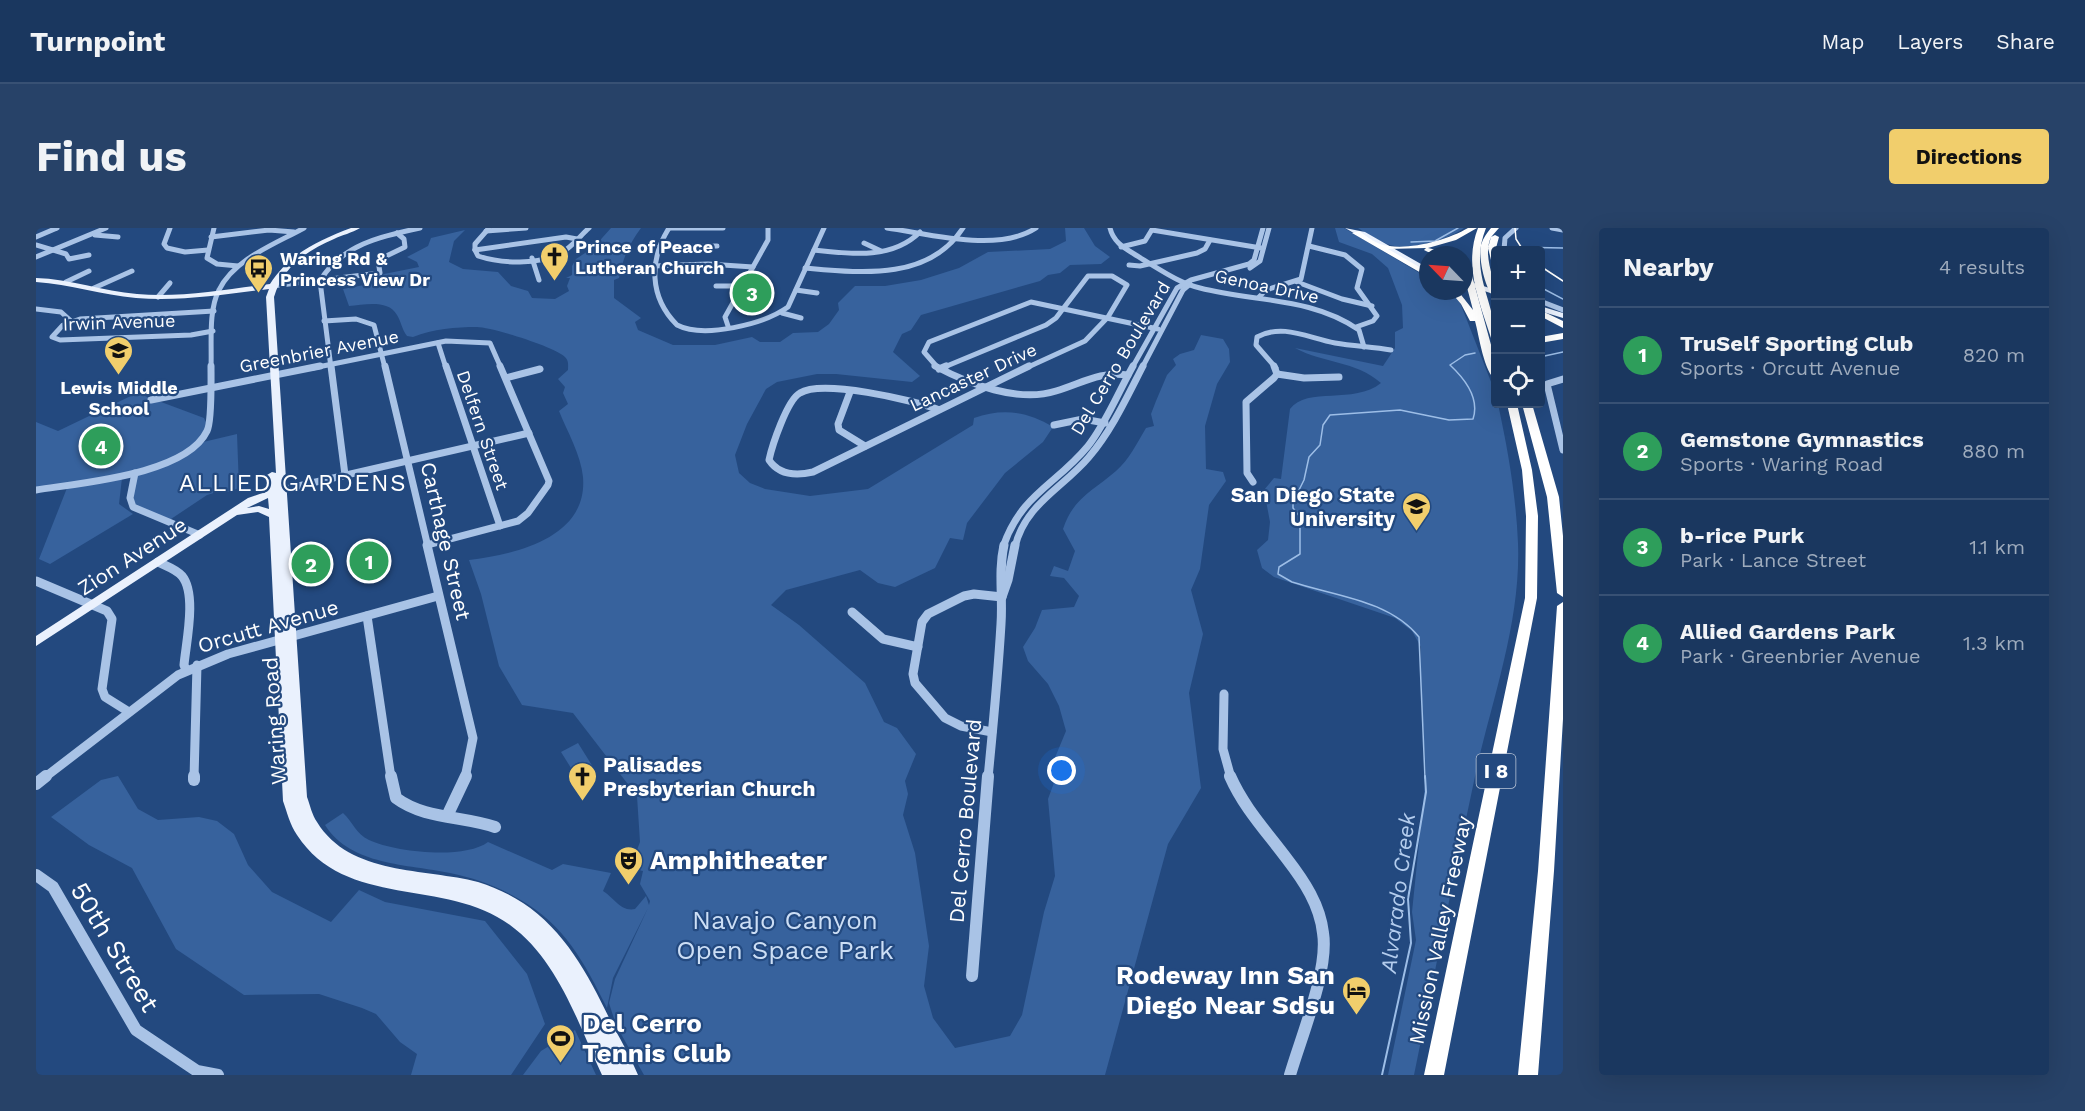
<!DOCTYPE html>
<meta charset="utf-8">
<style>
body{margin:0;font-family:"Work Sans",sans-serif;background:#274268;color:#f1f3f6}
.controls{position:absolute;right:18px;top:18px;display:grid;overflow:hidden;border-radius:6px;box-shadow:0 6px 24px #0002}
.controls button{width:54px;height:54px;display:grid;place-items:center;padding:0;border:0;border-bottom:2px solid #385174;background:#1a375f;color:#f1f3f6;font:30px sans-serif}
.compass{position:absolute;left:1383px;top:18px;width:54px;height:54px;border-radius:50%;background:#1a375f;box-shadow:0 6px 24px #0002;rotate:295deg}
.you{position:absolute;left:1026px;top:543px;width:21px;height:21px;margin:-15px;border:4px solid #fff;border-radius:50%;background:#1a73e8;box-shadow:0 0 0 9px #1a73e833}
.badge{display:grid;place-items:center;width:39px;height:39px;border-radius:50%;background:#f1ce6c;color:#fff;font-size:20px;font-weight:700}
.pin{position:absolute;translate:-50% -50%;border:3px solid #fff;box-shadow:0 2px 6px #0006}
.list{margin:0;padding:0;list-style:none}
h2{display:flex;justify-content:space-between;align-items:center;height:78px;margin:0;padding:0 24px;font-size:26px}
h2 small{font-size:20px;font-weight:400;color:#9facbd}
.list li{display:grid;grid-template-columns:39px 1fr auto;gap:18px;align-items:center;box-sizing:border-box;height:96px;padding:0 24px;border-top:2px solid #385174}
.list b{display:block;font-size:22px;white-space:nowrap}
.list p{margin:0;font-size:20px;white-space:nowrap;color:#9facbd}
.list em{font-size:20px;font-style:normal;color:#9facbd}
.icon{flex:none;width:33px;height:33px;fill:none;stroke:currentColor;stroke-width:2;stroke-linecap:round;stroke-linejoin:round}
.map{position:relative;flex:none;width:1527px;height:847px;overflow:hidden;border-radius:6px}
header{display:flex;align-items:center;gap:36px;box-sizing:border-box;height:84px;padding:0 30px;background:#1a375f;border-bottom:2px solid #385174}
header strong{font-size:28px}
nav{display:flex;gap:33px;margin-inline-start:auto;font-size:21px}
.intro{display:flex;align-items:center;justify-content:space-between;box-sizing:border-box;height:144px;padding:0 36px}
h1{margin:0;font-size:42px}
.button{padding:15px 27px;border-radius:6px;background:#f1ce6c;color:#111;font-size:21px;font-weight:700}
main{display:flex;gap:36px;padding:0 36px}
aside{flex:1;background:#1a375f;border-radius:6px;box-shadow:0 6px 24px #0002}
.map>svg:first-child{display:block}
.green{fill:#37629d}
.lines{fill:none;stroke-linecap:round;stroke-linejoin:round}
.stream-far1{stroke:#9dbee7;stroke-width:1.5}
.stream{stroke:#9dbee7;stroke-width:2}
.minor-far3{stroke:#a9c3e6;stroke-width:5}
.minor-far2{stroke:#a9c3e6;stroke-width:7}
.minor-far1{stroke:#a9c3e6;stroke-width:9}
.minor{stroke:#a9c3e6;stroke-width:12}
.major{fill:#eaf1fd;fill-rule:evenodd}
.highway{fill:#fff;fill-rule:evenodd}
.tram{stroke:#fff;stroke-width:1.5}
.labels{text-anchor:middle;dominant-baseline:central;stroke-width:4.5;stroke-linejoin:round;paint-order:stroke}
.far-poi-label{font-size:18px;font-weight:bold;fill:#fff;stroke:#23497f;text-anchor:start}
.far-street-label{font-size:18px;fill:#fff;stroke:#23497f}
.shield{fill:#23497f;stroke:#bdc8d9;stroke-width:1.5}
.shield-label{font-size:20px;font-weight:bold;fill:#fff}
.poi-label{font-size:21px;font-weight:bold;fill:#fff;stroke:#23497f;text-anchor:end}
.street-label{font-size:21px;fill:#fff;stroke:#23497f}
.water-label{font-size:22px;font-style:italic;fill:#b4cdee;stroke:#23497f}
.quarter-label{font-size:24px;letter-spacing:1.5px;fill:#fff;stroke:#23497f}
.near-poi-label{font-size:26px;font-weight:bold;fill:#fff;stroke:#23497f;text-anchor:start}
.near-park-label{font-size:26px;fill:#ccdef5;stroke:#23497f}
.near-street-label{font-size:26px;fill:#fff;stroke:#23497f}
</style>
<header>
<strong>Turnpoint</strong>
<nav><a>Map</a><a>Layers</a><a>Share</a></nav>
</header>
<div class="intro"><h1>Find us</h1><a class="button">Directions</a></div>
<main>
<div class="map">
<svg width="1527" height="847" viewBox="0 0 1527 847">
<rect width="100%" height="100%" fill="#23497f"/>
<!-- green -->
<g class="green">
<path d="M575,0H605C593,16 587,30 583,50L578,52V70L605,90L599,94L602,102L637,117H679L716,109L724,114H744L757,105L782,104L793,96L803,82L802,75L819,58H849L885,52L923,40L952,24L1014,21L1030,13L1029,0H1048L1059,18L1074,29L1065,36L1034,37L1024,45L1012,47L1004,53L885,87L875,102L866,106L857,124L884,148L876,154L800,146H781L741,154L730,161L711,196L699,227L703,245L714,255L729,261L774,268L832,261L937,197L938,190C966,180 991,183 1017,199L1007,214L969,245L931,295L927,312L914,310L899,340L859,359L842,355L824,342L750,362L735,377L763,397L829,455L848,494L861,500L880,526L869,553L872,566L867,587L879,625L893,718L888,758L897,790L919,820L974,808L986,787L1008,684L1019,648L1012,571L1019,552L1018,532L1030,503L1023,478L1012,456L992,433L987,419L999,400L1006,382L1038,379L1043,368L1028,350L1014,348L1018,338L1032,343L1039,323L1027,301C1037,270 1057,263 1080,243C1093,232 1101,215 1110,200L1118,198L1115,186L1120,173L1131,147L1140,137L1137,131L1144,126L1158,122L1165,107L1187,111L1193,121L1194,134L1181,156L1169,198L1170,241L1187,244L1190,253L1173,277L1164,341L1155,362L1167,406L1153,465L1165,560L1132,616L1069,847H608L580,797L573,775L579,751L612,680L577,750L571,780C548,734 529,697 483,671C461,658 438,650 414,645C372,636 315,638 289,597L307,585C317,594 320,606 333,612C359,624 428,632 452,614L516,642L527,636L575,645L567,663C578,670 585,684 599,681L610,668L613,677L614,673L604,656L607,643L594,640L604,614L601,568L537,485L486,477L463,438L445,366L433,332C480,326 552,310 547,249C545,227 531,203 523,183L532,176L527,165L529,159L522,151L532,142C532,137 533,133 529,129C520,119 455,99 441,99C420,99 397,101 377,109L371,108C366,102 365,93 361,87C352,71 328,77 313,78L307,61L344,54L347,52L344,48L348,46L383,39L381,34L371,29L392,18L395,10L429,2L418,13L413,34L427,41L462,44L475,58L492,63L496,70L519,71L533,63L531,58L534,50H530L536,47V38L540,31L558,19Z"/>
<path d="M1299,0H1308L1392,50V63H1413L1423,72L1459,164L1460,176H1462C1472,222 1480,268 1482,315C1485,391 1458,466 1441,539C1419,641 1399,744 1378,847H1352L1380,712L1376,684L1390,547L1384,446L1385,419L1376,403L1359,390L1238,349L1226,340L1221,322L1232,312L1234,294L1228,262L1238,250L1245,251L1254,181C1271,158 1318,177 1345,155C1318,132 1289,136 1259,120L1347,138L1359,120V104L1367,100L1366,77L1352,40L1336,26L1303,14Z"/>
<path d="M1322,0H1428C1412,12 1371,24 1351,16C1341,12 1331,6 1322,0Z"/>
<polygon points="101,165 168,190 172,199 163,215 201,206 203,260 192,264 187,262 171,267 132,293 97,278 99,245 0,262 0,194 22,203"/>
<polygon points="86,250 83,276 97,286 14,336 3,331 31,260"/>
<polygon points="542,515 557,539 540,548 525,524"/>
<polygon points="82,548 102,581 122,592 163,589 181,593 198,606 212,637 236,664 295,694 323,662 349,674 449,693 491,746 509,796 475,847 375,847 381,826 364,814 340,786 326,780 283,766 208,767 140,721 96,640 53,617 15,589 65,552"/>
<polygon points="539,802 560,847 487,847 505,823"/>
</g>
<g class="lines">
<!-- stream-far1 -->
<g class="stream-far1">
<polyline points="1375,14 1399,13 1422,0"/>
<polyline points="1479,22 1479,19 1527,20"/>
<polyline points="1504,59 1527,71"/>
<polyline points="1504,129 1527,124"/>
<path d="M1389,550L1383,409C1353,372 1299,368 1256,354L1242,346L1243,339L1264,326V289L1257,280V274L1268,252L1273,229L1284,217L1287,197L1294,187L1364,182L1413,192L1437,191C1444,170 1429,151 1414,137L1429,127L1439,125"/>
</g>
<!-- stream -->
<polyline class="stream" points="1346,847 1375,715 1372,671 1390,564 1389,548"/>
<!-- minor-far3 -->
<g class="minor-far3">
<polyline points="134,0 128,16 131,20 149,24 172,22"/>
<polyline points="178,0 171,30 181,36 202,38"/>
<path d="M633,0C613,32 613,69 641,97C668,111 728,96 752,79L788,0"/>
<polyline points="633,0 687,0"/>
<path d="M851,0C894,6 962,25 1000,0"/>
<path d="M1074,0C1078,17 1093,22 1106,31C1125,42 1143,55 1164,60C1218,74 1276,69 1323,102L1328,119"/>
<polyline points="1516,0 1527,2"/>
<polyline points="1116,2 1225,20"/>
<polyline points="450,3 490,0"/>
<polyline points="59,7 82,9"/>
<polyline points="0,9 21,0"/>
<polyline points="175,9 233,2 258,4"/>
<polyline points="828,15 845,23"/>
<polyline points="0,17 30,26 33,31 53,27"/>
<polyline points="1273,18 1309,27 1326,41 1321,60 1341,88 1337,93 1320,99"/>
<polyline points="623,19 681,18"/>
<polyline points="1085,19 1109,13 1117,0"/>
<path d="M439,22L442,28C466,36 502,37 525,25C536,19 544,8 553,0"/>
<polyline points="439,22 530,9 541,11"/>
<polyline points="439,22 439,16 453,0"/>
<path d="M778,22C814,26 856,32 884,4"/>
<polyline points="1468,22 1469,10 1480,0"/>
<polyline points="0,29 70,0"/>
<polyline points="496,30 503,52"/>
<polyline points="1093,37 1104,38 1161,25 1169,21 1174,12"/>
<polyline points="617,38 672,36 717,39"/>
<path d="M769,40C825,45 893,53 927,0"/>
<polyline points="1214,40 1224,33 1233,0"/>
<polyline points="30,54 53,43"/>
<polyline points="1261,54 1306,71 1336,78"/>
<polyline points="236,58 344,45 342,32 369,19 368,11 361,5"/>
<polyline points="680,58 706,58"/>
<polyline points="58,60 96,43"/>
<polyline points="760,62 781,65"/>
<polyline points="122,69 134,55"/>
<polyline points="1223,69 1230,62 1265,51 1276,0"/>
<polyline points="1504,73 1527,82"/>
<polyline points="0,81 25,84 35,93"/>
<polyline points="746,85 765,90"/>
<polyline points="288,93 320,91 338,97 349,140"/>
<polyline points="692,98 689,89 732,12 732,0"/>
<polyline points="177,103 155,107 24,112 16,109 27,97 44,91 178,83"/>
<polyline points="402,115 410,140"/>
<path d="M175,140C176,116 172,83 183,62C198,31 239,16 268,0"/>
<polyline points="277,140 410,113 454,115 465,140"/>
<path d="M295,140L284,53C305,17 345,8 384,0"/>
<polyline points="902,140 888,124 893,114 995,74 1122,101"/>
<polyline points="906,140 1010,97 1020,90 1052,48 1076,48 1091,57 1072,89 1049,113 990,140"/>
<polyline points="1096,140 1141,60 1155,52 1213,36 1218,32 1227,0"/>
<polyline points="1106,140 1147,62 1154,56"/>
<path d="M1240,140L1220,117L1221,109C1247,95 1272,110 1299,115C1317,118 1336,119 1355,122"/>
</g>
<!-- minor-far2 -->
<g class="minor-far2">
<polyline points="295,138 309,247"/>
<polyline points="349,138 392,319"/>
<polyline points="410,138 464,298"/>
<path d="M899,138C933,156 982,175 1020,163C1047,155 1063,143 1092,147"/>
<polyline points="903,141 910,138"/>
<polyline points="1241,146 1268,150 1303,149"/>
<polyline points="470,150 504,141"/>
<polyline points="1527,151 1511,156 1527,222"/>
<polyline points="814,164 802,196 803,202 829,218"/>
<polyline points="115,172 284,138"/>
<path d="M901,181C876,172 786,151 764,165C751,172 736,218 733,232C743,247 760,248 777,244L993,138"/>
<polyline points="1018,197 1047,191 1069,195"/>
<polyline points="99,245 94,270 97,279 164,307"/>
<polyline points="1217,254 1211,245 1210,174 1238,150 1241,146 1238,138"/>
<path d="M0,262C43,255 150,247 171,203C176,194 175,151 175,138"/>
<polyline points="245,262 493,205"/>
<polyline points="391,317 482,293 492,285 512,257 513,253 464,138"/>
<path d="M967,319C985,266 1020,257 1052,218C1069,197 1083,163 1097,138"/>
<path d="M979,319C989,276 1027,260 1053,229C1076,202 1091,169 1107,138"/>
</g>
<!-- minor-far1 -->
<g class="minor-far1">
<polyline points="391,317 437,510 429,550"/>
<path d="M122,334C130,338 140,341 146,348C161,366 150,415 148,437L150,442"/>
<polyline points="0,353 71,383 76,391 66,461 69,469 93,484"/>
<polyline points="966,369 972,352 979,317"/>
<polyline points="816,384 847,411 882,419"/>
<polyline points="331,388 355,550"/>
<polyline points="1188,466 1187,521 1195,550"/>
<polyline points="956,504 925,498 909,490 879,455 877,446 886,394 892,386 928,368 938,366 966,369"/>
<polyline points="8,550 142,447 192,426 402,368"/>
<polyline points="158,550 161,437"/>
<path d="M952,550C957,499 962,447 965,396C967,369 962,344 968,317"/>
</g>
<!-- minor -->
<g class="minor">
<path d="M355,548L360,570C388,591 426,588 459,599"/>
<path d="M1194,548C1208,580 1231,604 1251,631C1268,653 1284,677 1287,705C1293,742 1265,809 1254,847"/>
<polyline points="158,552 158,548"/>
<polyline points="0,556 10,548"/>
<polyline points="412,586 430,548"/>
<polyline points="0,647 17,659 100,802 161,843 182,847"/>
<polyline points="936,748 952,548"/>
</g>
<!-- major -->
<g class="major">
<path d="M315,0H324C316,5 306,7 298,11C270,23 247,39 238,69L271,569C274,577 276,587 281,594C314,648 389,640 442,654C458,659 473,666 487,675C531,704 555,752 577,798C586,814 595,830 602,847H566C542,795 522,732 474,697C409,649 310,682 261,607C254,597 251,584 247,573L233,289L222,284L201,287L0,418V408L212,270L232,263L231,247L236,244L240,245L230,69L233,61C189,66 144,74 100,70C66,67 34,56 0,54V50C34,51 67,63 101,66C145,70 190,61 234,56C253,26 283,12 315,0ZM232,270L233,281L223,278L211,280Z"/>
<polygon points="1309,0 1329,4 1392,40 1392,45 1369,34 1368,32 1335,12 1330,12"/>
<polygon points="1428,52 1460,62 1460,67 1428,56"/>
<polygon points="1504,78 1527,85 1527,90 1504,83"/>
</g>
<!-- highway -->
<g class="highway">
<path d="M1432,0H1441L1420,12L1392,20L1422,27L1392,24L1388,22L1390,20L1352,21L1392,44V49L1316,5L1323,3C1329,7 1336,13 1344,16C1368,24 1410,13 1432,0Z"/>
<path d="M1442,0H1450C1432,45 1460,73 1460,116L1456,113C1444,75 1427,39 1442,0Z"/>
<path d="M1455,0H1463L1456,8L1455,9L1459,7L1463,9L1460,20V38L1456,36L1452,20L1455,9C1446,30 1460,50 1460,71C1449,64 1442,29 1445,17C1447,10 1451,5 1455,0Z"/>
<path d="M1428,31L1432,33L1460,135V152C1448,145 1443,107 1439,93H1434L1425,76L1414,63H1422L1437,82L1428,48Z"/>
<polygon points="1504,82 1527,93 1527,100 1504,88"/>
<polygon points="1527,105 1527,111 1504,115 1504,109"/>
<polygon points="1471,176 1481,176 1496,242 1502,288 1501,370 1408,847 1388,847 1489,370 1490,288 1486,242"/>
<polygon points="1486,176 1496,176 1523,269 1527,308 1527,369 1521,365 1511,269"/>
<polygon points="1527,374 1527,491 1518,643 1502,847 1482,847 1502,643 1521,378"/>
</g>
<!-- tram -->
<g class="tram">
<polyline points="1479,0 1480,11 1487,22"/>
<polyline points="1504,38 1527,53"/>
</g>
</g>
<!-- icons -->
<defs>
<symbol id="church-pin" viewBox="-11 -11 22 30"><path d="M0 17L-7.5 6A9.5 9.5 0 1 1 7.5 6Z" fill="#f1ce6c" stroke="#23497f"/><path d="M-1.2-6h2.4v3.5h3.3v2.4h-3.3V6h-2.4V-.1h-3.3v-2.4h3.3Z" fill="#111"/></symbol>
<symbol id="bus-pin" viewBox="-11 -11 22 30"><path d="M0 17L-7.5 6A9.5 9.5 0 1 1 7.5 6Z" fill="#f1ce6c" stroke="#23497f"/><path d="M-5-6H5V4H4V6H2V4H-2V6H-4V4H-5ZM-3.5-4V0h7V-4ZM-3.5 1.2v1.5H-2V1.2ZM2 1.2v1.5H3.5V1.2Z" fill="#111"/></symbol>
<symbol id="school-pin" viewBox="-11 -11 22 30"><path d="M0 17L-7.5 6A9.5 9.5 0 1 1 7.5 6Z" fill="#f1ce6c" stroke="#23497f"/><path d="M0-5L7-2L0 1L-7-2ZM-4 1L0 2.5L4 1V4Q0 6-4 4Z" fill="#111"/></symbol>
<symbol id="university-pin" viewBox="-11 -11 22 30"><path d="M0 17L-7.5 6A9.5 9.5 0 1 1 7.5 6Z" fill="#f1ce6c" stroke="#23497f"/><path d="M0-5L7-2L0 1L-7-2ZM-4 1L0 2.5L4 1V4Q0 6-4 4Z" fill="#111"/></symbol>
<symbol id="theatre-pin" viewBox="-11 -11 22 30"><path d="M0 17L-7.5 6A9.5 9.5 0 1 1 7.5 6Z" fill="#f1ce6c" stroke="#23497f"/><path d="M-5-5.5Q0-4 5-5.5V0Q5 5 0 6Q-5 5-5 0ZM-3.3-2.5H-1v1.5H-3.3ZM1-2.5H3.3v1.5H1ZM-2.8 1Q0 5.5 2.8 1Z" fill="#111"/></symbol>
<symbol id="hotel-pin" viewBox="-11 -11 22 30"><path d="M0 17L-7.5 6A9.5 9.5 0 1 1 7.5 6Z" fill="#f1ce6c" stroke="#23497f"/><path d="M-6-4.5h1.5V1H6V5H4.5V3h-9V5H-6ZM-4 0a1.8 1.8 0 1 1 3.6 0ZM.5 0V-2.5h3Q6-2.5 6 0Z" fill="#111"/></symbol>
<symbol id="stadium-pin" viewBox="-11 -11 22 30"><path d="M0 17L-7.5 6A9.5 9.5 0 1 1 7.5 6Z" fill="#f1ce6c" stroke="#23497f"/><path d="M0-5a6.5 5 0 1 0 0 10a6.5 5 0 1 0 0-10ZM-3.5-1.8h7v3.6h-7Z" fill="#111"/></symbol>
</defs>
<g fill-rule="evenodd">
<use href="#church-pin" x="502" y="12" width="33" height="45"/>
<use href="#bus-pin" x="206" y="24" width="33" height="45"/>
<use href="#school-pin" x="66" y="106" width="33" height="45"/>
<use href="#university-pin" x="1364" y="262" width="33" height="45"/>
<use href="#church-pin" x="530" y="532" width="33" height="45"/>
<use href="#theatre-pin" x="576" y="616" width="33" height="45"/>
<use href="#hotel-pin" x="1304" y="746" width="33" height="45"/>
<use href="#stadium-pin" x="508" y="794" width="33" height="45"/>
</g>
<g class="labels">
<!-- far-poi labels -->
<g class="far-poi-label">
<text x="539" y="18">Prince of Peace<tspan x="539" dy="21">Lutheran Church</tspan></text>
<text x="244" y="30">Waring Rd &amp;<tspan x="244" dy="21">Princess View Dr</tspan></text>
<text x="83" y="159" text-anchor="middle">Lewis Middle<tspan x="83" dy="21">School</tspan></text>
</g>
<!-- far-street labels -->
<g class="far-street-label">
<text transform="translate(1231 58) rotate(12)">Genoa Drive</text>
<text transform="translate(83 94) rotate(-2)">Irwin Avenue</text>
<text transform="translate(283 123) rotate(-11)">Greenbrier Avenue</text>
<text transform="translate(1084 130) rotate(-59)">Del Cerro Boulevard</text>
<text transform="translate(937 149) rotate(-25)">Lancaster Drive</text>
<text transform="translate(447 202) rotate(71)">Delfern Street</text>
</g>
<!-- shield labels -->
<rect class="shield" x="1440.5" y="526" width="39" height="34" rx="4.5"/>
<g class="shield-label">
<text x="1460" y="543">I 8</text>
</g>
<!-- poi labels -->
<g class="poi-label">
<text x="1359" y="266">San Diego State<tspan x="1359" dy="24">University</tspan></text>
<text x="567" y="536" text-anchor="start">Palisades<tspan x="567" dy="24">Presbyterian Church</tspan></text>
</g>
<!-- street labels -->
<g class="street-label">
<text transform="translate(410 313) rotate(77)">Carthage Street</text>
<text transform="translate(96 328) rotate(-33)">Zion Avenue</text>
<text transform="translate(232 398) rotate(-16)">Orcutt Avenue</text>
<text transform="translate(238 493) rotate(-94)">Waring Road</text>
<text transform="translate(929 593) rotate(-85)">Del Cerro Boulevard</text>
<text transform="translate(1404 702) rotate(-78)">Mission Valley Freeway</text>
</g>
<!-- water labels -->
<g class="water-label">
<text transform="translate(1362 665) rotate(-83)">Alvarado Creek</text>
</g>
<!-- quarter labels -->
<g class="quarter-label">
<text x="257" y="255">ALLIED GARDENS</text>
</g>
<!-- near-poi labels -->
<g class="near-poi-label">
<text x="614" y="632">Amphitheater</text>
<text x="1299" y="747" text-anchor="end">Rodeway Inn San<tspan x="1299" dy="30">Diego Near Sdsu</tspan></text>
<text x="546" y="795">Del Cerro<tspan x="546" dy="30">Tennis Club</tspan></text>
</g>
<!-- near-park labels -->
<g class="near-park-label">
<text x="749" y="692">Navajo Canyon<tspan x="749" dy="30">Open Space Park</tspan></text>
</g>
<!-- near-street labels -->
<g class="near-street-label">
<text transform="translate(79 719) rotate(59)">50th Street</text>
</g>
</g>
</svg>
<div class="controls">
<button>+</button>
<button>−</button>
<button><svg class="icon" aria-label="locate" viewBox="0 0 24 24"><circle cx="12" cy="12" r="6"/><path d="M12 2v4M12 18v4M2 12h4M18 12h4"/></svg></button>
</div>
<svg class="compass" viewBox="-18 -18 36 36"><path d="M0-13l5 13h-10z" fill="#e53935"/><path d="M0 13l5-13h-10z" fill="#9facbd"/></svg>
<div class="you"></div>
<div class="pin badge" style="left:333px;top:333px;background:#2e9e5b">1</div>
<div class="pin badge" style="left:275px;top:336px;background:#2e9e5b">2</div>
<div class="pin badge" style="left:716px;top:65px;background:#2e9e5b">3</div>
<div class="pin badge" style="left:65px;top:218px;background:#2e9e5b">4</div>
</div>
<aside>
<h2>Nearby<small>4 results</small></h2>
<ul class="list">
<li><span class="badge" style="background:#2e9e5b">1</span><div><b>TruSelf Sporting Club</b><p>Sports · Orcutt Avenue</p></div><em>820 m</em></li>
<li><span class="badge" style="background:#2e9e5b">2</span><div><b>Gemstone Gymnastics</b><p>Sports · Waring Road</p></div><em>880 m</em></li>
<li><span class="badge" style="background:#2e9e5b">3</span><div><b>b-rice Purk</b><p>Park · Lance Street</p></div><em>1.1 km</em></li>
<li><span class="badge" style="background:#2e9e5b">4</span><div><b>Allied Gardens Park</b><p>Park · Greenbrier Avenue</p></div><em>1.3 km</em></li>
</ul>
</aside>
</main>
